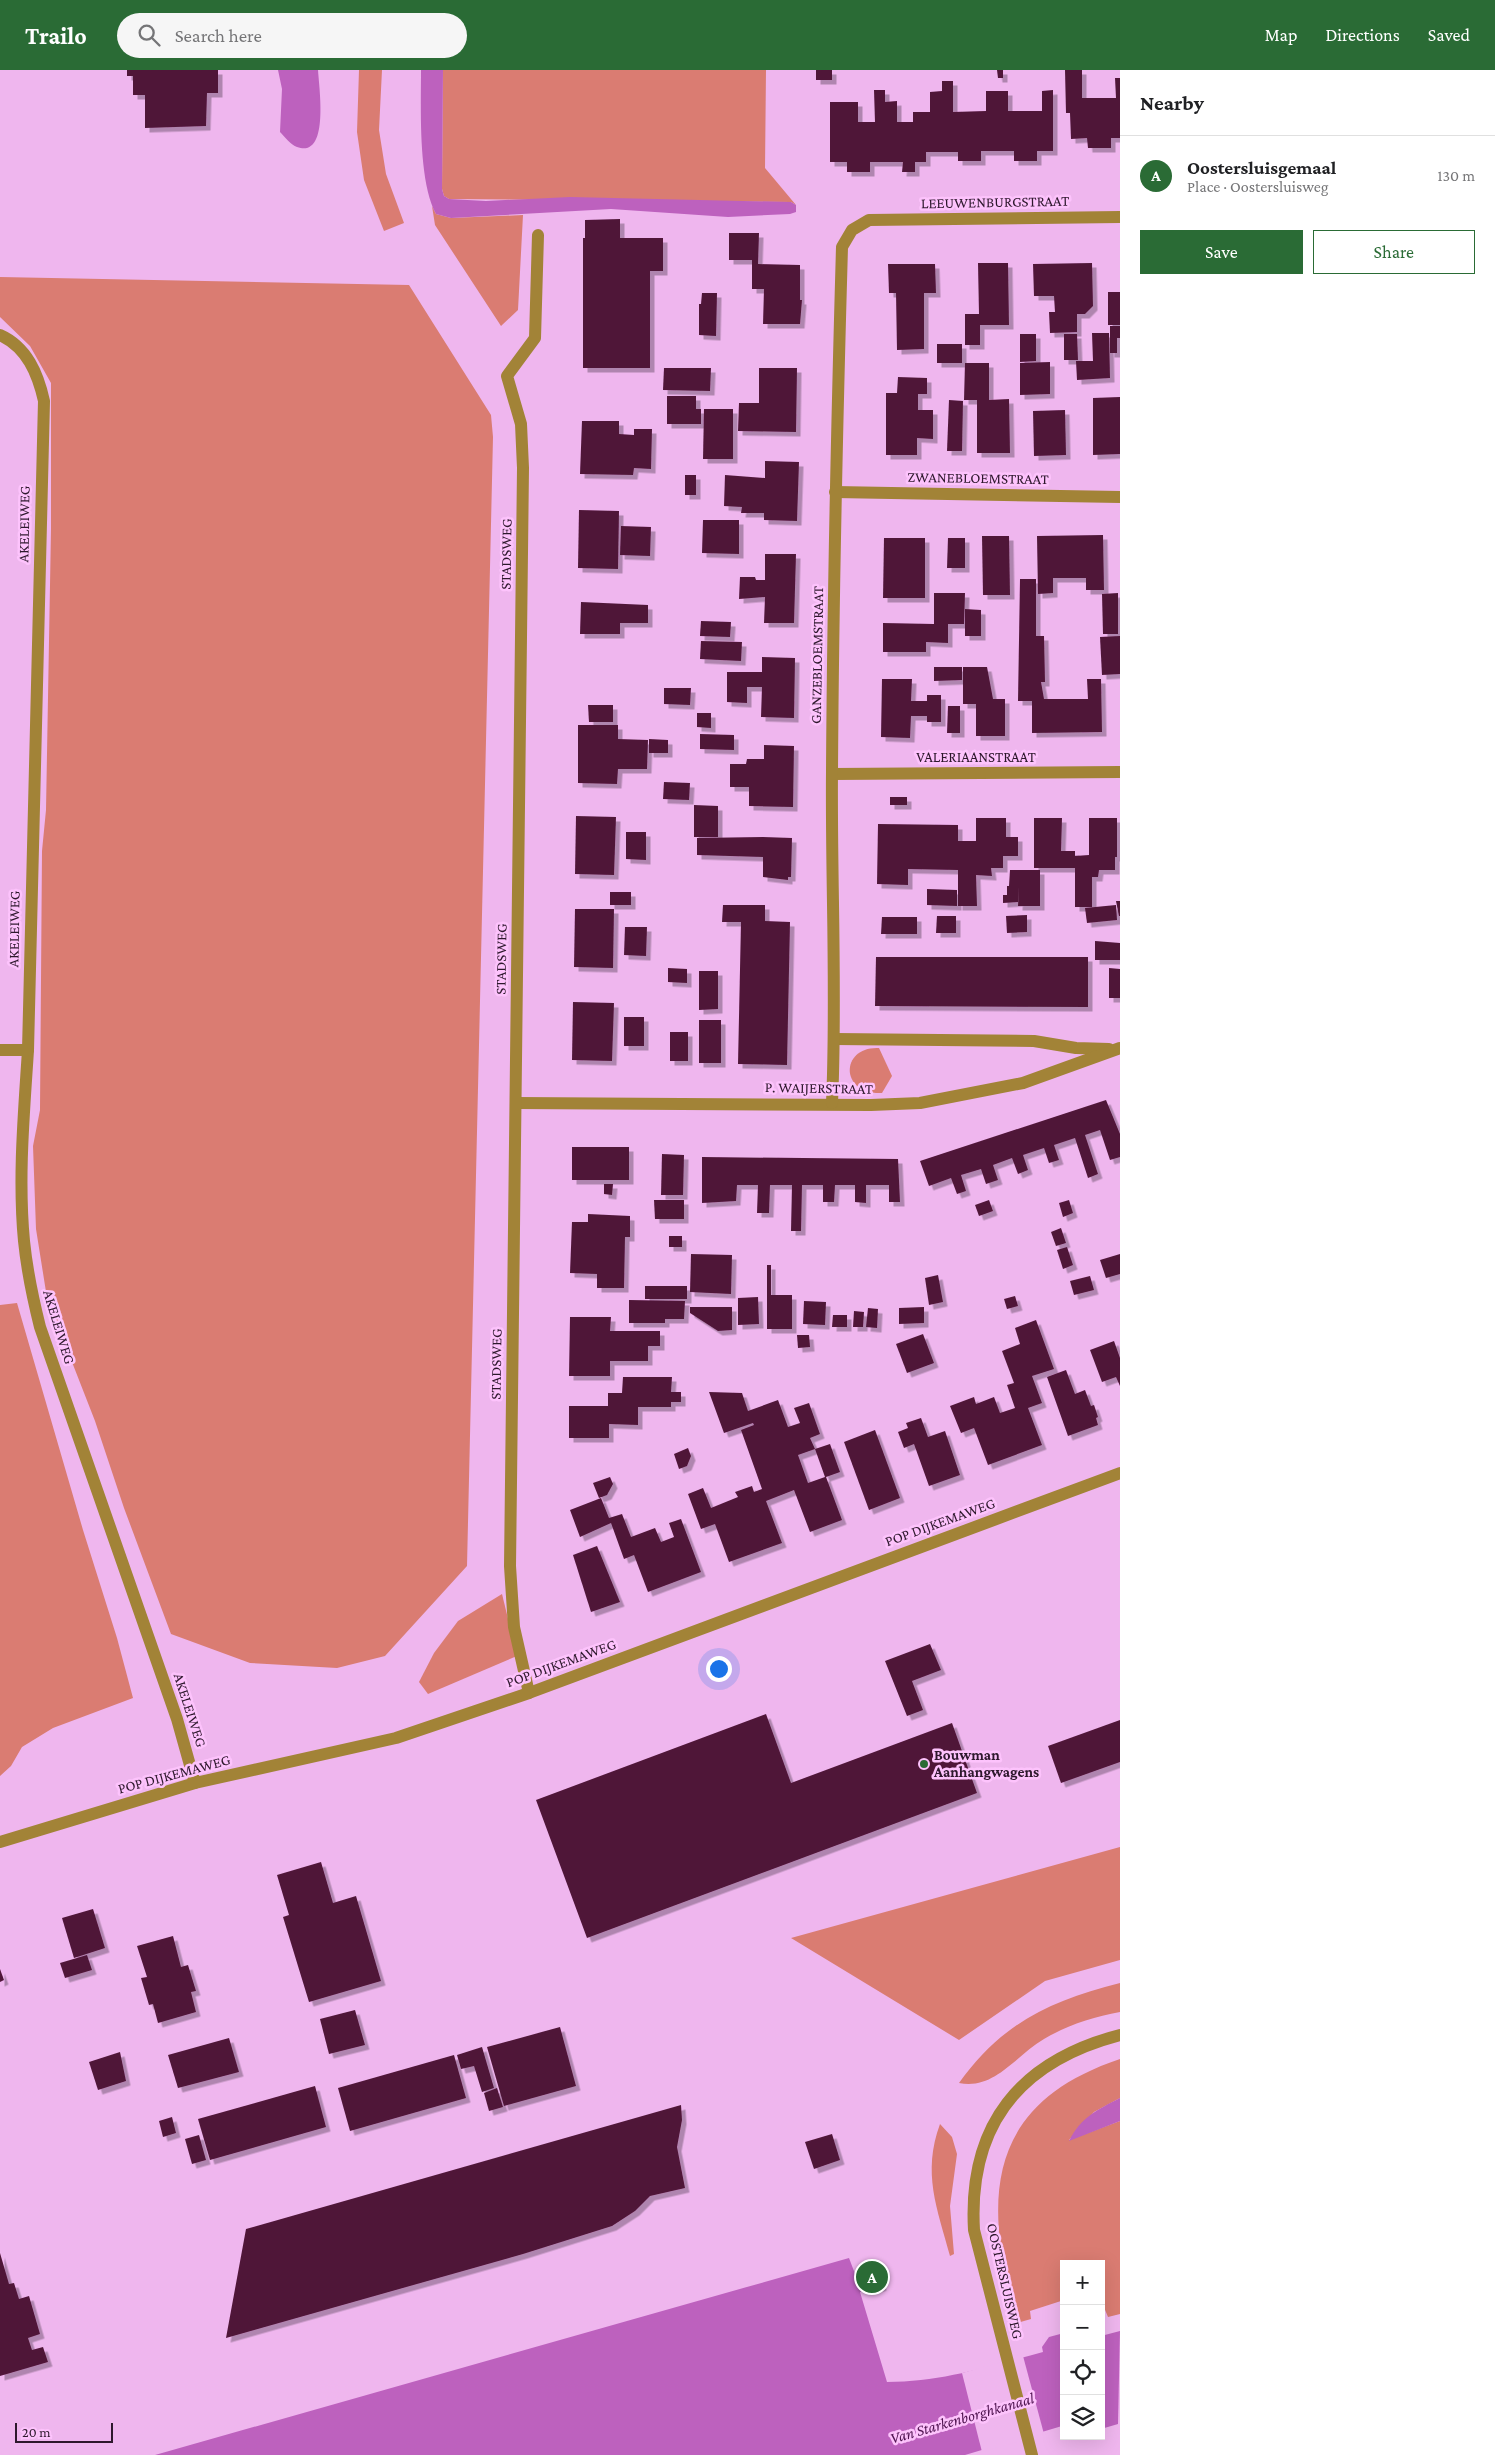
<!DOCTYPE html>
<meta charset="utf-8">
<style>
body{margin:0;font-family:"Crimson Pro",serif;background:#f6f6f6;color:#202124}
.controls{position:absolute;right:15px;bottom:15px;display:grid;overflow:hidden;border-radius:0px;box-shadow:0 5px 20px #0002}
.controls button{width:45px;height:45px;display:grid;place-items:center;padding:0;border:0;border-bottom:1px solid #e0e0e0;background:#fff;color:#202124;font:25px sans-serif}
.scale{position:absolute;left:15px;bottom:12px;width:98px;box-sizing:border-box;padding-left:5px;border:2px solid #2e182d;border-top:0;font-size:14px;line-height:18px;white-space:nowrap;color:#2e182d;-webkit-text-stroke:4px #fdc3fc;paint-order:stroke}
.you{position:absolute;left:718px;top:1598px;width:18px;height:18px;margin:-12px;border:4px solid #fff;border-radius:50%;background:#1a73e8;box-shadow:0 0 0 8px #1a73e833}
.badge{display:grid;place-items:center;width:32px;height:32px;border-radius:50%;background:#2a6b35;color:#fff;font-size:16px;font-weight:700}
.pin{position:absolute;translate:-50% -50%;border:2px solid #fff;box-shadow:0 1px 5px #0006}
.list{margin:0;padding:0;list-style:none}
h2{display:flex;justify-content:space-between;align-items:center;height:65px;margin:0;padding:0 20px;font-size:21px}
h2 small{font-size:16px;font-weight:400;color:#757577}
.list li{display:grid;grid-template-columns:32px 1fr auto;gap:15px;align-items:center;box-sizing:border-box;height:80px;padding:0 20px;border-top:1px solid #e0e0e0}
.list b{display:block;font-size:19px;white-space:nowrap}
.list p{margin:0;font-size:16px;white-space:nowrap;color:#757577}
.list em{font-size:16px;font-style:normal;color:#757577}
.actions{display:flex;gap:10px;padding:15px 20px}
.actions a{flex:1;padding:11px 0;border:1px solid #2a6b35;border-radius:0px;text-align:center;font-size:18px;color:#2a6b35}
.actions .main{background:#2a6b35;color:#fff}
.icon{flex:none;width:28px;height:28px;fill:none;stroke:currentColor;stroke-width:2;stroke-linecap:round;stroke-linejoin:round}
.map{position:relative;flex:none;width:1120px;height:2385px;overflow:hidden}
header{display:flex;align-items:center;gap:30px;box-sizing:border-box;height:70px;padding:0 25px;background:#2a6b35;color:#fff}
header strong{font-size:24px}
nav{display:flex;gap:28px;margin-inline-start:auto;font-size:18px}
.search{width:350px;height:45px;background:#f6f6f6;display:flex;align-items:center;gap:12px;box-sizing:border-box;padding:0 18px;border-radius:28px;color:#757577;font-size:19px}
main{display:flex}
aside{flex:1;background:#fff}
.map>svg:first-child{display:block}
.green{fill:#da7c72}
.water{fill:#bd61be}
.pier{fill:#efb6ee}
.building{fill:#501539;filter:url(#shadow)}
.lines{fill:none;stroke-linecap:round;stroke-linejoin:round}
.minor{stroke:#a28337;stroke-width:12}
.poi-dot{fill:#2a6b35;stroke:#fdc3fc;stroke-width:2}
.labels{text-anchor:middle;dominant-baseline:central;stroke-width:5;stroke-linejoin:round;paint-order:stroke}
.street-label{font-size:15px;fill:#2e182d;stroke:#fdc3fc}
.poi-label{font-size:15px;font-weight:bold;fill:#2e182d;stroke:#fdc3fc;text-anchor:start}
.water-label{font-size:16px;font-style:italic;fill:#4e134f;stroke:#fdc3fc}
</style>
<header>
<strong>Trailo</strong>
<div class="search"><svg class="icon" aria-label="search" viewBox="0 0 24 24"><circle cx="10" cy="10" r="6"/><path d="M15 15l6 6"/></svg>Search here</div>
<nav><a>Map</a><a>Directions</a><a>Saved</a></nav>
</header>
<main>
<div class="map">
<svg width="1120" height="2385" viewBox="0 0 1120 2385">
<defs>
<filter id="shadow"><feDropShadow dx="4.5" dy="4.5" stdDeviation="0" flood-color="#0004"/></filter>
</defs>
<rect width="100%" height="100%" fill="#efb6ee"/>
<!-- green -->
<g class="green">
<polygon points="359,0 382,0 379,60 386,104 404,153 384,161 364,110 357,62"/>
<polygon points="443,0 766,0 765,98 796,135 791,132 449,129 444,126 442,119"/>
<polygon points="432,136 436,144 451,148 523,145 518,240 501,256 435,155"/>
<polygon points="0,207 409,215 491,345 493,367 467,1496 385,1586 337,1598 250,1593 171,1564 124,1438 95,1351 47,1228 36,1159 33,1076 40,1040 42,781 46,740 51,459 51,313 30,276 0,247"/>
<path d="M879,978L892,1006L882,1023C839,1025 840,976 879,978Z"/>
<polygon points="17,1233 83,1460 117,1568 133,1628 53,1658 22,1677 11,1696 0,1706 0,1235"/>
<polygon points="502,1524 517,1586 428,1624 419,1612 434,1583 458,1551"/>
<polygon points="1120,1777 1120,1890 1045,1911 959,1970 791,1868"/>
<path d="M1120,1913V1942C1093,1947 1068,1955 1044,1969C1015,1986 995,2020 959,2013C1002,1953 1050,1931 1120,1913Z"/>
<path d="M1120,1989V2028L1094,2042L1069,2070L1120,2051V2244L1108,2247L1101,2230V2194H1064V2235L1061,2231L1030,2241L1031,2249L1017,2253C983,2131 983,2035 1120,1989Z"/>
<path d="M940,2054L952,2067L957,2084L950,2136L954,2184L950,2186C937,2138 922,2103 940,2054Z"/>
</g>
<!-- water -->
<g class="water">
<path d="M278,0H318C319,17 330,89 297,77C291,75 285,67 280,62L282,19Z"/>
<path d="M421,0H443L442,119L444,126L449,129L486,131L570,127L791,132L796,135V142L790,144L728,147L611,139L451,148L436,144C418,110 421,39 421,0Z"/>
<path d="M1120,2028V2051L1069,2071C1081,2047 1097,2040 1120,2028Z"/>
<path d="M849,2188L857,2209L864,2208L868,2219L860,2222L887,2312C942,2312 990,2296 1043,2282L1042,2277L1049,2267L1064,2263V2359L1062,2356L965,2385H155Z"/>
<polygon points="1120,2261 1118,2354 1101,2359 1101,2266"/>
</g>
<!-- pier -->
<polygon class="pier" points="1023,2286 1044,2364 982,2382 962,2303"/>
<!-- building -->
<g class="building">
<polygon points="127,0 218,0 218,23 207,23 206,56 145,58 145,25 133,25 133,6 127,6"/>
<rect x="816" y="0" width="16" height="10"/>
<polygon points="997,0 1003,0 1003,8 998,8"/>
<polygon points="1065,0 1082,0 1082,28 1116,28 1115,8 1120,8 1120,68 1111,68 1111,78 1088,78 1087,68 1071,69 1070,43 1066,43"/>
<polygon points="942,11 953,11 953,42 986,41 986,21 1008,21 1008,41 1042,41 1042,21 1053,20 1053,81 1037,81 1037,91 1014,91 1014,81 981,81 981,91 958,91 958,82 926,82 926,92 915,92 915,102 902,102 903,92 870,92 870,102 847,102 847,92 830,92 830,32 858,32 858,52 875,52 874,20 885,20 885,32 897,31 897,52 913,52 913,42 930,42 930,22 942,21"/>
<polygon points="620,149 620,168 663,168 663,201 650,201 650,298 583,298 583,168 585,168 585,150"/>
<polygon points="729,163 759,163 758,194 800,195 800,230 802,230 800,254 763,254 764,219 752,219 752,190 729,190"/>
<polygon points="978,193 1008,193 1009,255 980,255 980,275 965,275 965,244 979,244"/>
<polygon points="1092,193 1093,236 1085,244 1077,244 1077,262 1050,263 1049,242 1055,242 1054,226 1034,226 1033,194"/>
<polygon points="888,194 935,194 936,223 924,223 924,279 897,280 896,223 889,223"/>
<rect x="1108" y="222" width="12" height="33"/>
<polygon points="702,223 717,223 716,266 699,265 699,234 701,234"/>
<polygon points="1110,256 1120,256 1120,268 1117,268 1117,283 1110,283"/>
<polygon points="1092,263 1109,263 1110,308 1077,310 1076,291 1093,291"/>
<polygon points="1020,264 1036,264 1036,291 1020,292"/>
<polygon points="1064,264 1077,264 1078,290 1064,290"/>
<rect x="937" y="274" width="25" height="19"/>
<polygon points="1050,292 1050,324 1020,325 1020,293"/>
<polygon points="965,293 989,293 989,330 1009,329 1010,383 977,383 977,330 964,330"/>
<polygon points="664,298 711,298 710,321 663,320"/>
<polygon points="759,298 797,298 796,362 738,361 739,333 759,333"/>
<polygon points="898,307 927,308 927,324 918,324 918,340 933,340 933,369 917,368 917,385 886,385 886,323 897,323"/>
<polygon points="667,326 696,326 696,339 701,339 701,354 667,354"/>
<polygon points="1120,327 1120,384 1093,385 1093,328"/>
<polygon points="949,330 963,331 962,381 947,381"/>
<polygon points="704,339 733,339 733,389 703,389"/>
<polygon points="1065,340 1066,385 1034,386 1033,341"/>
<polygon points="582,351 619,351 619,364 634,365 634,359 652,359 651,399 634,398 633,405 580,404"/>
<polygon points="765,391 799,392 797,451 764,450 764,443 741,443 742,437 724,436 725,405 765,408"/>
<rect x="685" y="405" width="11" height="20"/>
<polygon points="579,440 619,441 618,499 578,498"/>
<polygon points="703,450 739,450 739,484 702,483"/>
<polygon points="621,456 651,457 650,486 620,485"/>
<polygon points="1103,465 1104,520 1086,520 1086,508 1053,508 1053,523 1038,524 1037,466"/>
<polygon points="982,466 1009,466 1010,525 983,525"/>
<polygon points="884,468 925,468 925,528 883,528"/>
<polygon points="948,468 965,468 965,498 947,498"/>
<polygon points="765,484 796,484 794,553 764,553 765,527 739,529 740,507 755,507 756,510 765,510"/>
<polygon points="1020,509 1036,509 1036,566 1044,566 1045,612 1041,612 1044,629 1088,629 1087,609 1101,609 1102,662 1032,663 1032,631 1018,631"/>
<polygon points="934,523 965,523 964,554 948,554 948,573 926,572 926,582 883,582 883,553 934,554"/>
<polygon points="1118,523 1118,564 1103,564 1102,524"/>
<polygon points="581,532 648,535 648,553 620,553 620,564 580,564"/>
<polygon points="965,539 981,540 981,566 965,566"/>
<polygon points="701,551 731,552 730,567 700,566"/>
<polygon points="1120,566 1120,604 1102,605 1100,567"/>
<polygon points="701,571 742,572 741,591 700,589"/>
<polygon points="762,587 795,588 794,648 761,647 762,617 747,617 747,633 727,632 727,602 762,602"/>
<polygon points="934,597 962,597 962,610 934,611"/>
<polygon points="963,597 987,597 993,629 1005,629 1005,666 976,666 976,634 963,634"/>
<polygon points="882,609 912,609 911,631 927,631 927,625 941,625 941,652 927,652 927,646 911,646 910,668 881,667"/>
<polygon points="664,618 691,618 690,635 664,634"/>
<polygon points="588,635 613,635 613,652 589,652"/>
<polygon points="948,636 960,636 960,663 947,663"/>
<polygon points="697,643 711,643 711,658 697,657"/>
<polygon points="578,655 618,655 618,669 648,670 647,699 618,699 617,714 578,713"/>
<polygon points="700,664 734,665 734,680 700,679"/>
<polygon points="649,669 668,670 668,683 649,683"/>
<polygon points="764,675 794,676 793,737 749,736 749,717 730,717 730,694 746,694 747,689 764,689"/>
<polygon points="664,712 690,713 689,730 663,729"/>
<rect x="890" y="727" width="17" height="8"/>
<polygon points="694,735 718,736 718,767 694,767"/>
<polygon points="576,746 616,747 614,805 575,804"/>
<polygon points="976,748 1006,748 1006,767 1018,767 1018,786 1003,786 1003,798 991,798 992,806 976,805 977,836 958,836 958,800 908,799 908,815 877,814 878,754 958,755 958,771 976,771"/>
<polygon points="1034,748 1062,748 1061,781 1075,781 1075,786 1089,785 1089,748 1117,748 1117,787 1115,787 1115,800 1099,800 1098,807 1092,807 1092,837 1075,837 1075,798 1034,798"/>
<polygon points="626,762 646,762 646,790 626,789"/>
<polygon points="763,767 792,768 791,807 788,807 788,810 763,807 763,787 697,785 697,768"/>
<polygon points="1010,800 1040,800 1040,836 1018,836 1019,816 1018,832 1003,833 1003,825 1007,825 1007,816 1009,816"/>
<polygon points="927,819 957,820 957,836 927,835"/>
<rect x="610" y="822" width="21" height="13"/>
<polygon points="1116,831 1120,831 1120,846 1119,846"/>
<polygon points="723,835 765,835 765,851 790,852 787,995 738,994 741,852 722,852"/>
<polygon points="1116,835 1117,850 1087,853 1085,838"/>
<polygon points="575,839 614,839 613,898 574,897"/>
<polygon points="1027,845 1027,862 1007,863 1006,846"/>
<polygon points="937,846 956,846 956,863 936,863"/>
<polygon points="882,847 917,847 917,864 881,864"/>
<polygon points="625,857 647,857 646,886 624,885"/>
<polygon points="1095,871 1120,873 1120,890 1095,890"/>
<polygon points="876,887 1088,887 1088,937 875,936"/>
<polygon points="668,898 687,899 687,913 668,912"/>
<polygon points="1109,898 1120,899 1120,928 1109,928"/>
<polygon points="699,901 718,901 718,939 699,940"/>
<polygon points="573,932 614,933 612,991 572,990"/>
<rect x="624" y="947" width="20" height="29"/>
<rect x="699" y="950" width="22" height="43"/>
<rect x="670" y="962" width="18" height="29"/>
<polygon points="1106,1030 1120,1064 1120,1087 1110,1090 1100,1060 1085,1065 1098,1104 1088,1108 1075,1068 1054,1075 1059,1090 1049,1093 1044,1078 1023,1085 1028,1100 1018,1104 1012,1088 993,1095 998,1110 986,1114 981,1099 961,1105 966,1121 957,1124 951,1108 929,1116 920,1091"/>
<rect x="572" y="1077" width="57" height="33"/>
<polygon points="662,1084 684,1085 683,1125 661,1125"/>
<polygon points="702,1087 898,1089 900,1132 889,1132 889,1115 866,1115 866,1133 855,1132 855,1115 835,1115 834,1132 823,1132 823,1115 802,1115 801,1161 791,1161 792,1115 770,1115 769,1143 757,1143 758,1115 737,1115 736,1131 702,1133"/>
<polygon points="604,1114 613,1114 612,1125 604,1124"/>
<polygon points="654,1130 684,1130 684,1149 655,1149"/>
<polygon points="989,1130 993,1141 979,1146 975,1135"/>
<polygon points="1069,1130 1073,1143 1063,1147 1059,1133"/>
<polygon points="588,1144 630,1146 630,1167 625,1167 624,1218 597,1218 597,1204 570,1203 572,1152 588,1152"/>
<polygon points="1061,1158 1066,1173 1056,1176 1051,1162"/>
<rect x="669" y="1166" width="13" height="11"/>
<polygon points="1067,1177 1073,1195 1063,1199 1057,1180"/>
<polygon points="691,1184 732,1185 731,1224 690,1222"/>
<polygon points="1120,1184 1120,1204 1106,1208 1100,1190"/>
<polygon points="767,1195 771,1195 771,1225 792,1225 792,1259 767,1259"/>
<polygon points="938,1205 943,1232 929,1235 925,1208"/>
<polygon points="1090,1206 1094,1220 1074,1225 1070,1211"/>
<rect x="645" y="1216" width="42" height="13"/>
<polygon points="1015,1226 1018,1236 1007,1239 1004,1229"/>
<polygon points="758,1227 759,1254 738,1255 738,1228"/>
<polygon points="629,1230 685,1231 684,1249 665,1249 665,1253 629,1253"/>
<polygon points="804,1231 826,1232 825,1255 803,1254"/>
<polygon points="690,1237 732,1237 732,1260 718,1261 690,1243"/>
<polygon points="924,1237 924,1253 899,1254 899,1238"/>
<polygon points="868,1238 878,1239 877,1258 866,1257"/>
<polygon points="854,1241 864,1242 863,1257 853,1257"/>
<polygon points="833,1245 847,1245 847,1257 832,1257"/>
<polygon points="570,1247 611,1247 610,1261 660,1261 660,1276 648,1276 648,1291 610,1291 610,1306 569,1306"/>
<polygon points="1036,1250 1054,1299 1032,1306 1042,1333 1028,1338 1042,1375 988,1395 974,1358 961,1363 950,1336 974,1327 976,1334 994,1327 1000,1343 1015,1338 1007,1315 1014,1313 1002,1281 1020,1274 1015,1258"/>
<polygon points="923,1264 934,1293 907,1303 896,1274"/>
<polygon points="797,1265 809,1265 810,1277 798,1278"/>
<polygon points="1114,1271 1120,1288 1120,1316 1116,1307 1102,1312 1090,1280"/>
<polygon points="1066,1300 1075,1324 1085,1320 1091,1336 1094,1335 1098,1347 1096,1348 1098,1355 1068,1366 1047,1307"/>
<polygon points="623,1307 672,1307 671,1322 681,1322 681,1332 671,1332 671,1337 638,1337 638,1355 609,1354 609,1368 569,1368 569,1336 608,1336 608,1323 622,1323"/>
<polygon points="709,1322 742,1323 748,1341 778,1330 788,1357 800,1353 794,1338 809,1333 820,1364 810,1368 815,1379 798,1385 808,1413 825,1407 815,1379 830,1374 840,1402 826,1407 842,1450 810,1462 794,1420 766,1431 782,1473 729,1492 715,1454 701,1459 688,1424 703,1418 711,1438 738,1427 735,1422 752,1416 754,1422 762,1419 741,1360 754,1355 753,1353 724,1363"/>
<polygon points="921,1348 928,1367 945,1361 960,1405 929,1416 914,1374 904,1378 898,1362 908,1358 906,1353"/>
<polygon points="875,1360 900,1428 869,1440 844,1372"/>
<polygon points="688,1378 691,1386 687,1396 679,1399 674,1384"/>
<polygon points="610,1407 613,1414 607,1425 599,1428 593,1413"/>
<polygon points="601,1428 609,1448 622,1444 631,1467 655,1458 661,1472 674,1467 669,1453 681,1449 701,1502 648,1522 634,1485 624,1489 611,1453 580,1467 570,1440"/>
<polygon points="597,1476 620,1532 591,1542 573,1485"/>
<polygon points="930,1574 941,1600 912,1611 923,1640 907,1646 885,1591"/>
<polygon points="766,1644 791,1713 952,1653 977,1723 587,1868 536,1730"/>
<polygon points="1120,1650 1120,1692 1061,1713 1048,1676"/>
<polygon points="321,1792 333,1833 356,1826 381,1911 309,1932 283,1847 289,1845 277,1805"/>
<polygon points="93,1839 105,1878 74,1888 62,1848"/>
<polygon points="173,1866 181,1897 188,1895 196,1921 191,1922 196,1942 158,1953 153,1934 149,1935 141,1908 147,1907 137,1876"/>
<polygon points="87,1885 92,1900 65,1908 60,1893"/>
<polygon points="0,1899 4,1910 0,1912"/>
<polygon points="355,1940 365,1975 329,1984 320,1949"/>
<polygon points="560,1957 576,2016 504,2036 487,1977"/>
<polygon points="229,1968 239,2002 178,2018 168,1985"/>
<polygon points="482,1977 494,2018 482,2022 474,1996 461,1999 457,1985"/>
<polygon points="120,1982 126,2011 98,2020 89,1992"/>
<polygon points="454,1985 466,2028 350,2061 338,2018"/>
<polygon points="315,2016 326,2057 210,2090 198,2049"/>
<polygon points="497,2018 503,2037 489,2041 484,2023"/>
<polygon points="681,2035 682,2050 677,2077 685,2118 650,2126 635,2141 612,2156 523,2184 226,2268 246,2159"/>
<polygon points="172,2047 176,2063 163,2067 159,2051"/>
<polygon points="832,2064 840,2090 814,2099 805,2072"/>
<polygon points="199,2065 206,2090 192,2094 185,2069"/>
<polygon points="0,2183 9,2214 14,2213 19,2229 29,2226 40,2264 28,2268 32,2280 43,2277 48,2292 0,2306"/>
<polygon points="875,2195 882,2216 870,2220 863,2199"/>
</g>
<g class="lines">
<!-- minor -->
<g class="minor">
<path d="M0,265C27,277 38,304 44,331L28,980C24,1043 18,1108 24,1171C27,1201 33,1229 40,1257L177,1649L195,1713"/>
<polyline points="835,422 1120,427"/>
<polyline points="832,704 1120,702"/>
<polyline points="835,969 1034,971 1076,978 1109,979"/>
<polyline points="0,980 28,980"/>
<polyline points="516,1033 871,1035 920,1033 1023,1013 1120,978"/>
<path d="M832,1033C837,923 831,812 832,702C833,527 837,352 842,177L852,160L869,150L1120,147"/>
<polyline points="529,1623 514,1557 510,1496 523,398 521,354 507,306 535,268 538,165"/>
<polyline points="0,1772 195,1713 396,1668 529,1623 1120,1403"/>
<path d="M1032,2385L974,2160C968,2055 1020,1991 1120,1965"/>
</g>
</g>
<!-- markers -->
<circle class="poi-dot" cx="924" cy="1694" r="5"/>
<g class="labels">
<!-- street labels -->
<g class="street-label">
<text transform="translate(995 132) rotate(-1)">LEEUWENBURGSTRAAT</text>
<text transform="translate(978 408) rotate(1)">ZWANEBLOEMSTRAAT</text>
<text transform="translate(24 454) rotate(-89)">AKELEIWEG</text>
<text transform="translate(506 484) rotate(-89)">STADSWEG</text>
<text transform="translate(817 585) rotate(-89)">GANZEBLOEMSTRAAT</text>
<text x="976" y="687">VALERIAANSTRAAT</text>
<text transform="translate(14 859) rotate(-89)">AKELEIWEG</text>
<text transform="translate(501 889) rotate(-89)">STADSWEG</text>
<text transform="translate(819 1018) rotate(1)">P. WAIJERSTRAAT</text>
<text transform="translate(59 1257) rotate(73)">AKELEIWEG</text>
<text transform="translate(496 1294) rotate(-89)">STADSWEG</text>
<text transform="translate(940 1452) rotate(-20)">POP DIJKEMAWEG</text>
<text transform="translate(561 1593) rotate(-20)">POP DIJKEMAWEG</text>
<text transform="translate(190 1640) rotate(72)">AKELEIWEG</text>
<text transform="translate(174 1704) rotate(-15)">POP DIJKEMAWEG</text>
<text transform="translate(1005 2211) rotate(77)">OOSTERSLUISWEG</text>
</g>
<!-- poi labels -->
<g class="poi-label">
<text x="934" y="1685">Bouwman<tspan x="934" dy="17">Aanhangwagens</tspan></text>
</g>
<!-- water labels -->
<g class="water-label">
<text transform="translate(962 2348) rotate(-16)">Van Starkenborghkanaal</text>
</g>
</g>
</svg>
<div class="controls">
<button>+</button>
<button>−</button>
<button><svg class="icon" aria-label="locate" viewBox="0 0 24 24"><circle cx="12" cy="12" r="6"/><path d="M12 2v4M12 18v4M2 12h4M18 12h4"/></svg></button>
<button><svg class="icon" aria-label="layers" viewBox="0 0 24 24"><path d="M12 4l9 5-9 5-9-5zM3 14l9 5 9-5"/></svg></button>
</div>
<div class="scale">20 m</div>
<div class="you"></div>
<div class="pin badge" style="left:872px;top:2207px">A</div>
</div>
<aside>
<h2>Nearby<small></small></h2>
<ul class="list">
<li><span class="badge">A</span><div><b>Oostersluisgemaal</b><p>Place · Oostersluisweg</p></div><em>130 m</em></li>
</ul>
<div class="actions"><a class="main">Save</a><a>Share</a></div>
</aside>
</main>
